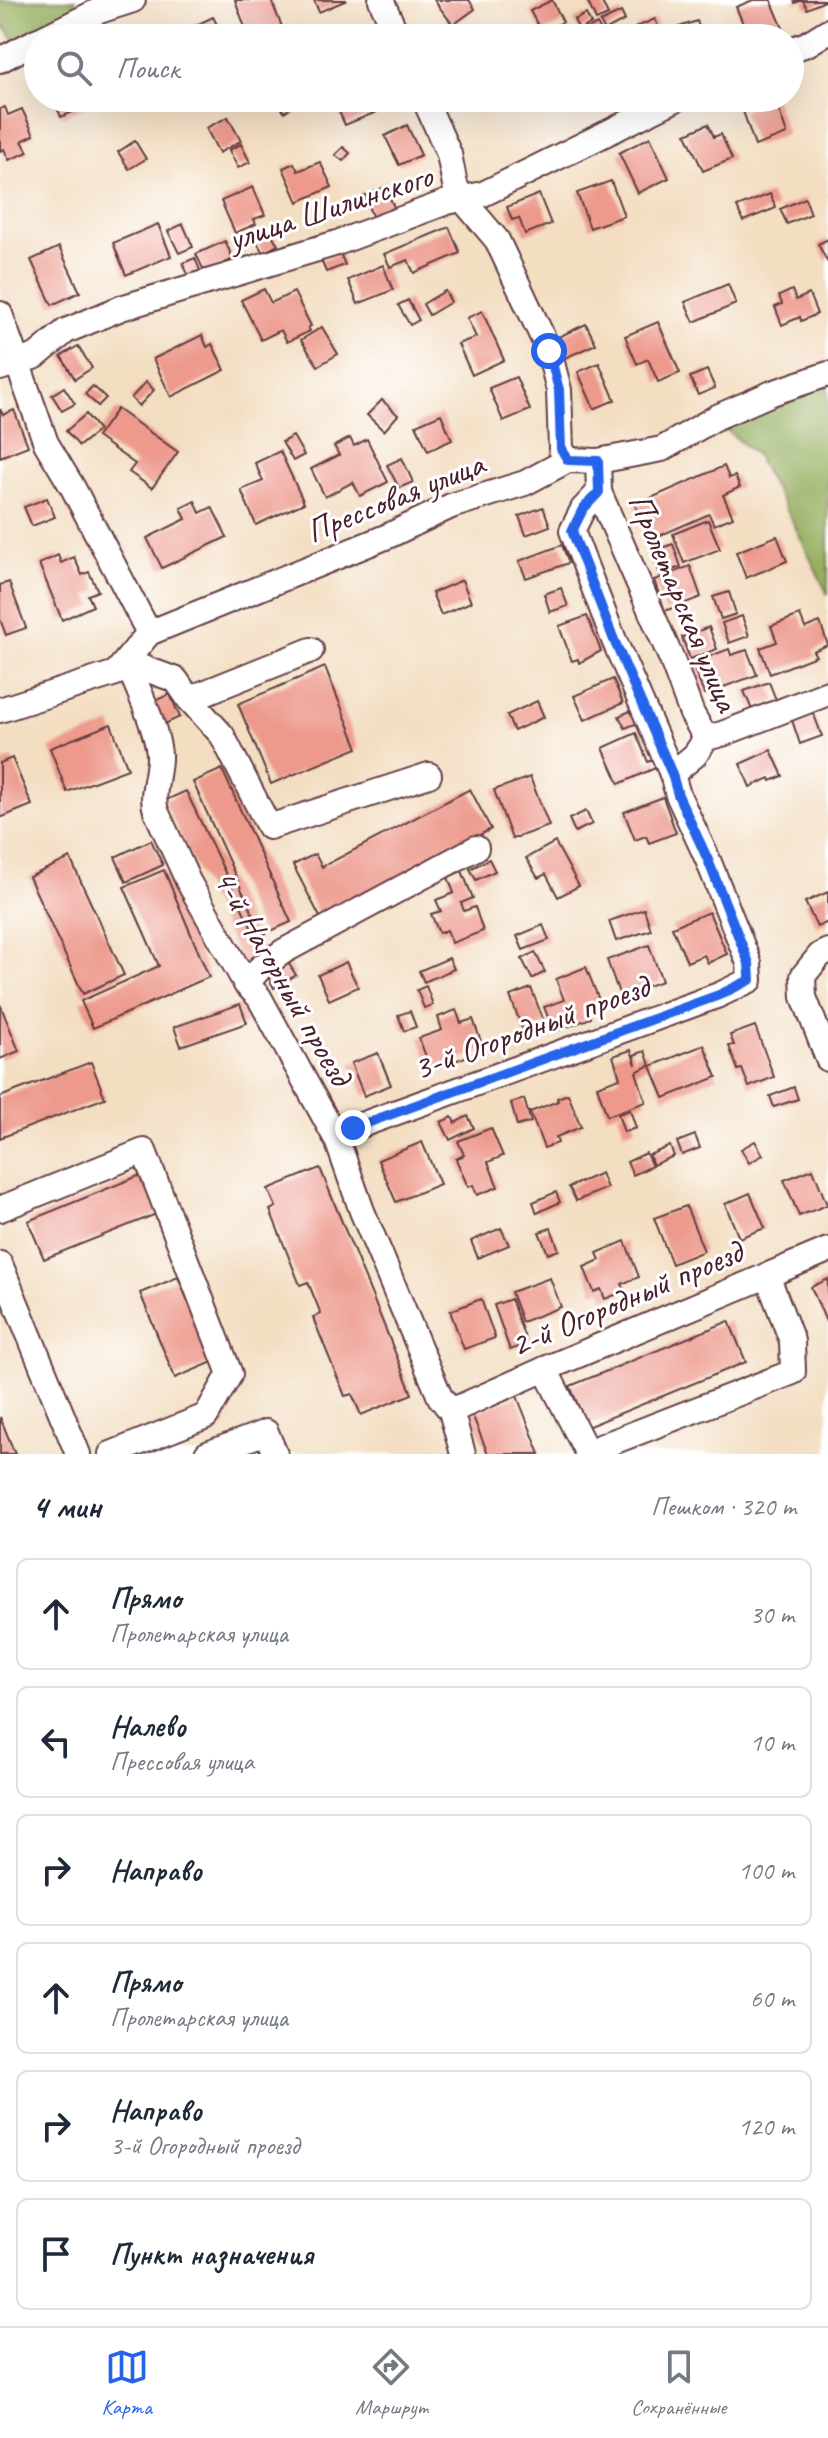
<!DOCTYPE html>
<html lang="ru">
<meta charset="utf-8">
<style>
body{margin:0;font-family:Caveat,sans-serif;background:#f6f6f7;color:#1f2937}
.stop{position:absolute;width:24px;height:24px;margin:-18px;border:6px solid #2563eb;border-radius:50%;background:#fff}
.stop.end{background:#2563eb;border-color:#fff;box-shadow:0 2px 8px #0008}
.list{margin:0;padding:0;list-style:none}
h2{display:flex;justify-content:space-between;align-items:center;height:104px;margin:0;padding:0 32px;font-size:34px}
h2 small{font-size:26px;font-weight:400;color:#747a83}
.list li{display:grid;grid-template-columns:52px 1fr auto;gap:24px;align-items:center;box-sizing:border-box;height:112px;margin:0 16px 16px;padding:0 16px;border:2px solid #e0e1e3;border-radius:12px}
.list b{display:block;font-size:30px;white-space:nowrap}
.list p{margin:0;font-size:26px;white-space:nowrap;color:#747a83}
.list em{font-size:26px;font-style:normal;color:#747a83}
.icon{flex:none;width:44px;height:44px;fill:none;stroke:currentColor;stroke-width:2;stroke-linecap:round;stroke-linejoin:round}
.map{position:relative;flex:none;width:828px;height:1454px;overflow:hidden}
.search{position:absolute;background:#fff;box-shadow:0 8px 32px #0002;left:24px;right:24px;top:24px;height:88px;display:flex;align-items:center;gap:20px;box-sizing:border-box;padding:0 28px;border-radius:44px;color:#747a83;font-size:30px}
.sheet{height:872px;background:#fff}
nav{display:flex;justify-content:space-around;align-items:center;box-sizing:border-box;height:112px;border-top:2px solid #e0e1e3;background:#fff;font-size:22px;color:#747a83}
nav a{display:grid;justify-items:center;gap:4px}
nav .on{color:#2563eb}
.map>svg:first-child{display:block}
.forest{fill:#96af60;stroke:#706746;stroke-width:2}
.building{fill:#ed998c}
.lines{fill:none;stroke-linecap:round;stroke-linejoin:round}
.minor-casing{stroke:#633c42;stroke-width:28}
.minor{stroke:#fff;stroke-width:24}
.route{stroke:#2563eb;stroke-width:10}
.labels{text-anchor:middle;dominant-baseline:central;stroke-width:6;stroke-linejoin:round;paint-order:stroke}
.street-label{font-size:34px;fill:#4a1f2b;stroke:#fff}
</style>
<div class="map">
<svg width="828" height="1454" viewBox="0 0 828 1454">
<rect width="100%" height="100%" fill="#fff"/>
<filter id="ink" filterUnits="userSpaceOnUse"><feTurbulence type="fractalNoise" baseFrequency=".0125" numOctaves="2"/><feDisplacementMap in="SourceGraphic" scale="16" xChannelSelector="R" yChannelSelector="G"/><feConvolveMatrix kernelMatrix="1 2 1 2 8 2 1 2 1" color-interpolation-filters="sRGB"/></filter>
<filter id="wash" filterUnits="userSpaceOnUse"><feTurbulence type="fractalNoise" baseFrequency=".006" numOctaves="4" result="noise"/><feDisplacementMap in="SourceGraphic" scale="32" xChannelSelector="R" yChannelSelector="G"/><feGaussianBlur stdDeviation="1.8" result="paint"/><feColorMatrix in="noise" values="0 0 0 0 0 0 0 0 0 0 0 0 0 0 0 0 0 1.4 0 .05"/><feComposite in="paint" operator="in"/></filter>
<g filter="url(#wash)">
<rect width="100%" height="100%" fill="#f3dec2"/>
<!-- forest -->
<g class="forest">
<polygon points="0,0 75,0 73,13 16,42 0,21"/>
<polygon points="828,383 828,595 790,516 755,454 719,424"/>
</g>
<g id="blocks">
<!-- building -->
<g class="building">
<polygon points="235,0 271,0 285,34 273,38 249,38"/>
<polygon points="314,0 347,0 319,12"/>
<polygon points="434,0 469,0 475,9 453,25"/>
<polygon points="552,0 563,22 542,33 530,11"/>
<polygon points="587,0 601,0 608,15 596,20"/>
<polygon points="753,0 771,0 785,33 773,38 749,38 736,7"/>
<polygon points="794,0 827,0 807,9 803,0 795,3"/>
<polygon points="621,12 625,20 605,31 600,22"/>
<polygon points="586,14 591,24 579,30 574,20"/>
<polygon points="213,17 224,38 200,38 194,26"/>
<polygon points="655,19 663,38 641,38 636,27"/>
<polygon points="697,21 703,38 666,38 664,32"/>
<polygon points="597,24 605,38 580,38 578,34"/>
<polygon points="53,98 84,98 87,106 61,117"/>
<polygon points="275,98 307,98 284,112"/>
<polygon points="333,98 393,98 396,104 345,125"/>
<polygon points="775,99 787,134 755,146 743,111"/>
<polygon points="5,107 8,115 22,109 34,135 22,141 28,152 9,160 4,149 0,151 0,109"/>
<polygon points="228,117 241,141 219,153 206,128"/>
<polygon points="708,124 714,137 721,134 732,159 703,171 686,134"/>
<polygon points="407,125 421,155 399,165 385,136"/>
<polygon points="650,137 669,178 638,193 619,153"/>
<polygon points="135,141 146,159 129,169 118,152"/>
<polygon points="241,144 250,162 238,168 229,150"/>
<polygon points="343,147 350,153 343,161 335,155"/>
<polygon points="320,162 332,187 298,202 283,168 294,163 298,171"/>
<polygon points="611,181 624,216 590,228 577,193"/>
<polygon points="253,187 265,215 254,219 256,224 235,233 221,201"/>
<polygon points="385,187 397,214 375,223 364,196"/>
<polygon points="539,194 551,224 525,234 519,218 512,220 507,207"/>
<polygon points="770,194 776,208 743,221 737,207"/>
<polygon points="805,198 811,214 787,224 780,209"/>
<polygon points="158,224 171,256 126,275 113,243"/>
<polygon points="183,224 193,247 179,253 168,231"/>
<polygon points="449,227 460,253 414,273 408,260 390,267 384,254"/>
<polygon points="269,229 278,245 263,253 254,237"/>
<polygon points="828,239 828,263 818,244"/>
<polygon points="225,241 233,259 205,273 196,254"/>
<polygon points="59,247 80,292 52,305 31,260"/>
<polygon points="340,253 345,265 326,272 321,260"/>
<polygon points="195,258 201,273 189,277 183,263"/>
<polygon points="383,265 393,290 358,304 348,280"/>
<polygon points="728,284 736,304 694,322 685,302"/>
<polygon points="264,289 271,303 294,292 311,326 308,327 310,331 287,342 281,330 261,340 241,300"/>
<polygon points="792,290 796,300 809,294 817,314 801,321 800,317 782,325 775,307 782,304 779,296"/>
<polygon points="445,291 451,302 429,315 423,304"/>
<polygon points="408,300 419,320 410,325 398,305"/>
<polygon points="482,311 504,360 472,375 458,344 476,337 467,318"/>
<polygon points="658,322 680,373 658,382 648,359 637,364 625,336"/>
<polygon points="586,324 596,344 565,358 556,338"/>
<polygon points="322,327 338,354 318,366 301,340"/>
<polygon points="202,335 207,347 212,344 225,370 171,397 153,359"/>
<polygon points="78,346 92,368 75,379 61,356"/>
<polygon points="599,363 615,400 594,409 578,372"/>
<polygon points="707,370 715,388 698,395 690,377"/>
<polygon points="516,377 530,410 503,421 489,388"/>
<polygon points="146,382 154,390 139,406 131,398"/>
<polygon points="93,386 106,398 98,406 85,394"/>
<polygon points="64,387 75,404 62,411 52,395"/>
<polygon points="382,400 398,415 384,431 367,415"/>
<polygon points="0,409 3,415 14,410 28,446 0,457"/>
<polygon points="117,409 178,452 152,488 129,472 135,464 97,437"/>
<polygon points="86,414 99,430 79,446 66,431"/>
<polygon points="441,414 452,440 428,451 416,425"/>
<polygon points="293,436 304,455 293,461 282,442"/>
<polygon points="350,438 354,446 367,439 388,482 360,496 353,482 325,497 311,469 339,455 334,446"/>
<polygon points="280,451 304,503 256,525 241,490 263,481 255,463"/>
<polygon points="402,458 413,482 399,488 387,465"/>
<polygon points="724,466 729,478 735,476 740,487 723,495 733,517 714,525 709,514 650,540 635,505"/>
<polygon points="47,498 55,517 32,526 24,507"/>
<polygon points="195,501 200,513 212,507 227,537 162,568 147,538 186,519 181,508"/>
<polygon points="543,507 550,526 526,535 519,516"/>
<polygon points="708,520 720,549 684,563 673,534"/>
<polygon points="777,536 787,561 746,578 736,552"/>
<polygon points="673,544 681,567 660,574 652,551"/>
<polygon points="562,545 569,563 526,578 519,561"/>
<polygon points="58,555 61,563 74,557 82,575 89,572 98,591 88,595 93,606 62,620 39,564"/>
<polygon points="690,566 701,597 665,611 654,580"/>
<polygon points="462,580 471,602 441,615 432,593"/>
<polygon points="9,582 26,628 6,635 0,619 0,585"/>
<polygon points="561,588 568,606 550,612 544,594"/>
<polygon points="729,592 736,614 721,619 713,597"/>
<polygon points="800,615 805,628 820,622 828,645 813,651 816,656 770,674 760,648 777,642 771,626"/>
<polygon points="587,616 601,651 579,663 578,659 572,661 559,626"/>
<polygon points="742,616 749,636 729,643 722,623"/>
<polygon points="709,627 717,649 690,659 682,637"/>
<polygon points="729,649 731,655 747,650 757,675 704,694 692,663"/>
<polygon points="325,667 358,748 271,784 238,704"/>
<polygon points="613,679 623,703 585,720 574,696"/>
<polygon points="769,682 776,700 752,710 744,691"/>
<polygon points="170,694 180,717 160,726 150,703"/>
<polygon points="537,701 544,717 514,731 507,715"/>
<polygon points="637,708 643,721 625,728 619,716"/>
<polygon points="813,712 822,736 800,744 792,720"/>
<polygon points="111,724 128,769 67,792 50,748"/>
<polygon points="636,733 648,762 657,758 660,766 619,784 603,748"/>
<polygon points="771,750 783,776 771,781 770,778 750,787 740,764"/>
<polygon points="12,758 32,805 0,818 0,763"/>
<polygon points="222,769 291,922 262,935 193,782"/>
<polygon points="530,777 549,826 512,839 494,790"/>
<polygon points="470,789 491,829 321,919 293,865 315,854 322,867"/>
<polygon points="186,791 264,954 242,965 164,801"/>
<polygon points="663,797 676,833 649,843 646,836 635,840 624,812"/>
<polygon points="586,811 592,824 575,832 569,819"/>
<polygon points="151,840 163,865 126,882 115,857"/>
<polygon points="555,842 579,886 558,897 546,874 538,878 526,858"/>
<polygon points="70,858 124,975 83,994 29,877"/>
<polygon points="489,859 495,871 476,880 470,869"/>
<polygon points="164,870 209,977 93,1028 81,1001 159,966 124,887"/>
<polygon points="462,871 473,898 461,903 464,911 475,907 483,931 452,943 447,930 439,933 431,914 441,911 436,900 454,893 448,877"/>
<polygon points="828,892 828,922 817,927 805,902"/>
<polygon points="644,909 651,930 616,941 609,921"/>
<polygon points="709,912 727,954 708,963 704,955 687,962 672,927"/>
<polygon points="543,925 549,940 523,950 517,936"/>
<polygon points="649,945 662,981 620,996 607,960"/>
<polygon points="535,952 545,972 532,979 522,959"/>
<polygon points="449,958 454,969 424,982 419,971"/>
<polygon points="287,961 296,975 274,988 266,973"/>
<polygon points="346,962 358,987 329,1000 318,975"/>
<polygon points="586,967 601,1005 588,1010 591,1018 554,1032 544,1007 564,1000 556,979"/>
<polygon points="426,986 433,1005 424,1008 417,990"/>
<polygon points="531,988 545,1024 524,1033 510,996"/>
<polygon points="0,1004 19,1051 0,1059"/>
<polygon points="240,1004 247,1023 181,1046 174,1027"/>
<polygon points="456,1010 461,1023 473,1019 484,1050 431,1070 419,1038 442,1030 438,1017"/>
<polygon points="410,1011 416,1027 404,1031 398,1015"/>
<polygon points="755,1026 774,1077 749,1087 742,1069 738,1070 729,1046 734,1045 730,1035"/>
<polygon points="704,1045 717,1077 664,1098 651,1066"/>
<polygon points="631,1050 636,1065 634,1055 645,1051 650,1065 636,1072 646,1102 607,1116 597,1086 620,1078 613,1056"/>
<polygon points="378,1053 391,1085 364,1096 351,1063"/>
<polygon points="91,1062 105,1098 0,1138 0,1097"/>
<polygon points="794,1087 798,1099 774,1107 770,1096"/>
<polygon points="568,1094 581,1127 556,1137 558,1143 544,1148 530,1112 558,1101 557,1098"/>
<polygon points="524,1099 531,1122 517,1126 511,1103"/>
<polygon points="630,1110 636,1128 624,1132 618,1114"/>
<polygon points="468,1116 474,1128 450,1140 441,1122 452,1117 455,1123"/>
<polygon points="491,1128 503,1156 488,1162 498,1187 477,1195 473,1185 468,1187 456,1159 464,1155 458,1141"/>
<polygon points="695,1135 700,1148 682,1155 677,1142"/>
<polygon points="755,1141 763,1155 749,1163 741,1149"/>
<polygon points="422,1142 440,1184 396,1202 378,1160"/>
<polygon points="670,1146 674,1156 653,1165 649,1155"/>
<polygon points="646,1153 652,1166 633,1175 627,1162"/>
<polygon points="320,1168 412,1394 361,1415 352,1394 345,1396 313,1318 321,1314 308,1282 300,1285 270,1210 276,1207 268,1189"/>
<polygon points="813,1169 827,1205 799,1216 784,1180"/>
<polygon points="601,1173 607,1188 576,1201 569,1187"/>
<polygon points="143,1174 159,1213 44,1259 28,1221"/>
<polygon points="556,1192 560,1202 537,1213 533,1202"/>
<polygon points="750,1193 765,1228 739,1238 725,1204"/>
<polygon points="686,1206 704,1251 672,1264 654,1218"/>
<polygon points="501,1228 509,1245 478,1258 471,1241"/>
<polygon points="551,1228 559,1250 548,1254 539,1232"/>
<polygon points="625,1241 639,1277 622,1284 625,1291 605,1299 601,1289 594,1292 584,1267 600,1260 597,1253"/>
<polygon points="178,1277 213,1362 175,1378 140,1293"/>
<polygon points="550,1278 561,1307 522,1322 511,1292"/>
<polygon points="828,1279 828,1326 811,1287"/>
<polygon points="481,1299 495,1338 464,1349 450,1311"/>
<polygon points="511,1299 527,1344 510,1350 494,1305"/>
<polygon points="729,1321 746,1362 587,1427 570,1386"/>
<polygon points="517,1396 540,1454 488,1454 472,1414"/>
<polygon points="0,1417 15,1454 0,1454"/>
</g>
</g>
</g>
<g filter="url(#ink)">
<use href="#blocks" fill-opacity="0" stroke="#633c42" stroke-width="2"/>
<g class="lines">
<defs>
<g id="minor">
<polyline points="381,0 398,38"/>
<polyline points="43,38 96,12 133,0"/>
<polyline points="790,50 807,44 828,31"/>
<polyline points="0,60 38,40"/>
<polyline points="424,98 449,154 455,185 463,200 497,240 549,351 559,390 561,449 568,460"/>
<polyline points="0,314 46,443 73,488 149,633"/>
<polyline points="0,368 36,356 66,331 121,308 337,243 447,202 483,194 678,98"/>
<polyline points="599,492 583,509 572,531 614,640 672,774"/>
<path d="M127,662C137,687 157,729 159,754C160,773 150,794 156,811L188,881L246,984L259,997L337,1140L362,1211L440,1397L451,1411L463,1454"/>
<polyline points="127,662 176,680 189,699 222,735 269,827 429,775"/>
<polyline points="189,699 311,650"/>
<polyline points="0,710 116,673 149,633 388,536 451,506 525,483 568,460 598,461 662,449 717,417 772,393 828,374"/>
<polyline points="706,738 722,734 828,693"/>
<polyline points="828,951 820,955 803,976 804,997 828,1059"/>
<polyline points="246,984 260,968 284,951 476,848"/>
<polyline points="337,1140 353,1128 719,995 750,980 749,963 708,860 678,795 672,774 695,755 706,738 692,714 672,660 599,492 598,461"/>
<polyline points="0,1209 144,1151 230,1374 206,1416 111,1454"/>
<polyline points="0,1264 78,1454"/>
<polyline points="545,1369 587,1452 793,1372 792,1341 767,1275"/>
<polyline points="451,1411 545,1369 828,1250"/>
<polyline points="207,1454 266,1432 275,1454"/>
</g>
</defs>
<!-- minor casing -->
<use href="#minor" class="minor-casing"/>
<!-- minor -->
<use href="#minor" class="minor"/>
</g>
</g>
<g class="lines" filter="url(#ink)">
<!-- route -->
<polyline class="route" points="353,1128 719,995 750,980 749,963 708,860 678,795 672,774 614,640 572,531 583,509 599,492 598,461 568,460 561,449 559,390 549,351"/>
</g>
<g class="labels">
<!-- street labels -->
<g class="street-label">
<text transform="translate(330 207) rotate(-18)">улица Шилинского</text>
<text transform="translate(395 497) rotate(-22)">Прессовая улица</text>
<text transform="translate(684 602) rotate(67)">Пролетарская улица</text>
<text transform="translate(283 977) rotate(60)">4-й Нагорный проезд</text>
<text transform="translate(531 1027) rotate(-20)">3-й Огородный проезд</text>
<text transform="translate(626 1298) rotate(-23)">2-й Огородный проезд</text>
</g>
</g>
</svg>
<div class="stop" style="left:549px;top:351px"></div>
<div class="stop end" style="left:353px;top:1128px"></div>
<div class="search"><svg class="icon" aria-label="search" viewBox="0 0 24 24"><circle cx="10" cy="10" r="6"/><path d="M15 15l6 6"/></svg>Поиск</div>
</div>
<section class="sheet">
<h2>4 мин<small>Пешком · 320 m</small></h2>
<ul class="list">
<li><svg class="icon" aria-label="ahead" viewBox="0 0 24 24"><path d="M12 20V5M6 11l6-6 6 6"/></svg><div><b>Прямо</b><p>Пролетарская улица</p></div><em>30 m</em></li>
<li><svg class="icon" aria-label="left" viewBox="0 0 24 24"><path d="M17 20v-9H6M10 6l-5 5 5 5"/></svg><div><b>Налево</b><p>Прессовая улица</p></div><em>10 m</em></li>
<li><svg class="icon" aria-label="right" viewBox="0 0 24 24"><path d="M7 20v-9h11M14 6l5 5-5 5"/></svg><div><b>Направо</b></div><em>100 m</em></li>
<li><svg class="icon" aria-label="ahead" viewBox="0 0 24 24"><path d="M12 20V5M6 11l6-6 6 6"/></svg><div><b>Прямо</b><p>Пролетарская улица</p></div><em>60 m</em></li>
<li><svg class="icon" aria-label="right" viewBox="0 0 24 24"><path d="M7 20v-9h11M14 6l5 5-5 5"/></svg><div><b>Направо</b><p>3-й Огородный проезд</p></div><em>120 m</em></li>
<li><svg class="icon" aria-label="arrive" viewBox="0 0 24 24"><path d="M6 21V4h12l-3 4 3 4H6"/></svg><div><b>Пункт назначения</b></div></li>
</ul>
</section>
<nav>
<a class="on"><svg class="icon" aria-label="map" viewBox="0 0 24 24"><path d="M3 6l6-2 6 2 6-2v14l-6 2-6-2-6 2zM9 4v14M15 6v14"/></svg>Карта</a>
<a><svg class="icon" aria-label="directions" viewBox="0 0 24 24"><path d="M12 3l9 9-9 9-9-9zM9 14v-3h6M13 9l2 2-2 2"/></svg>Маршрут</a>
<a><svg class="icon" aria-label="saved" viewBox="0 0 24 24"><path d="M7 4h10v16l-5-4-5 4z"/></svg>Сохранённые</a>
</nav>
